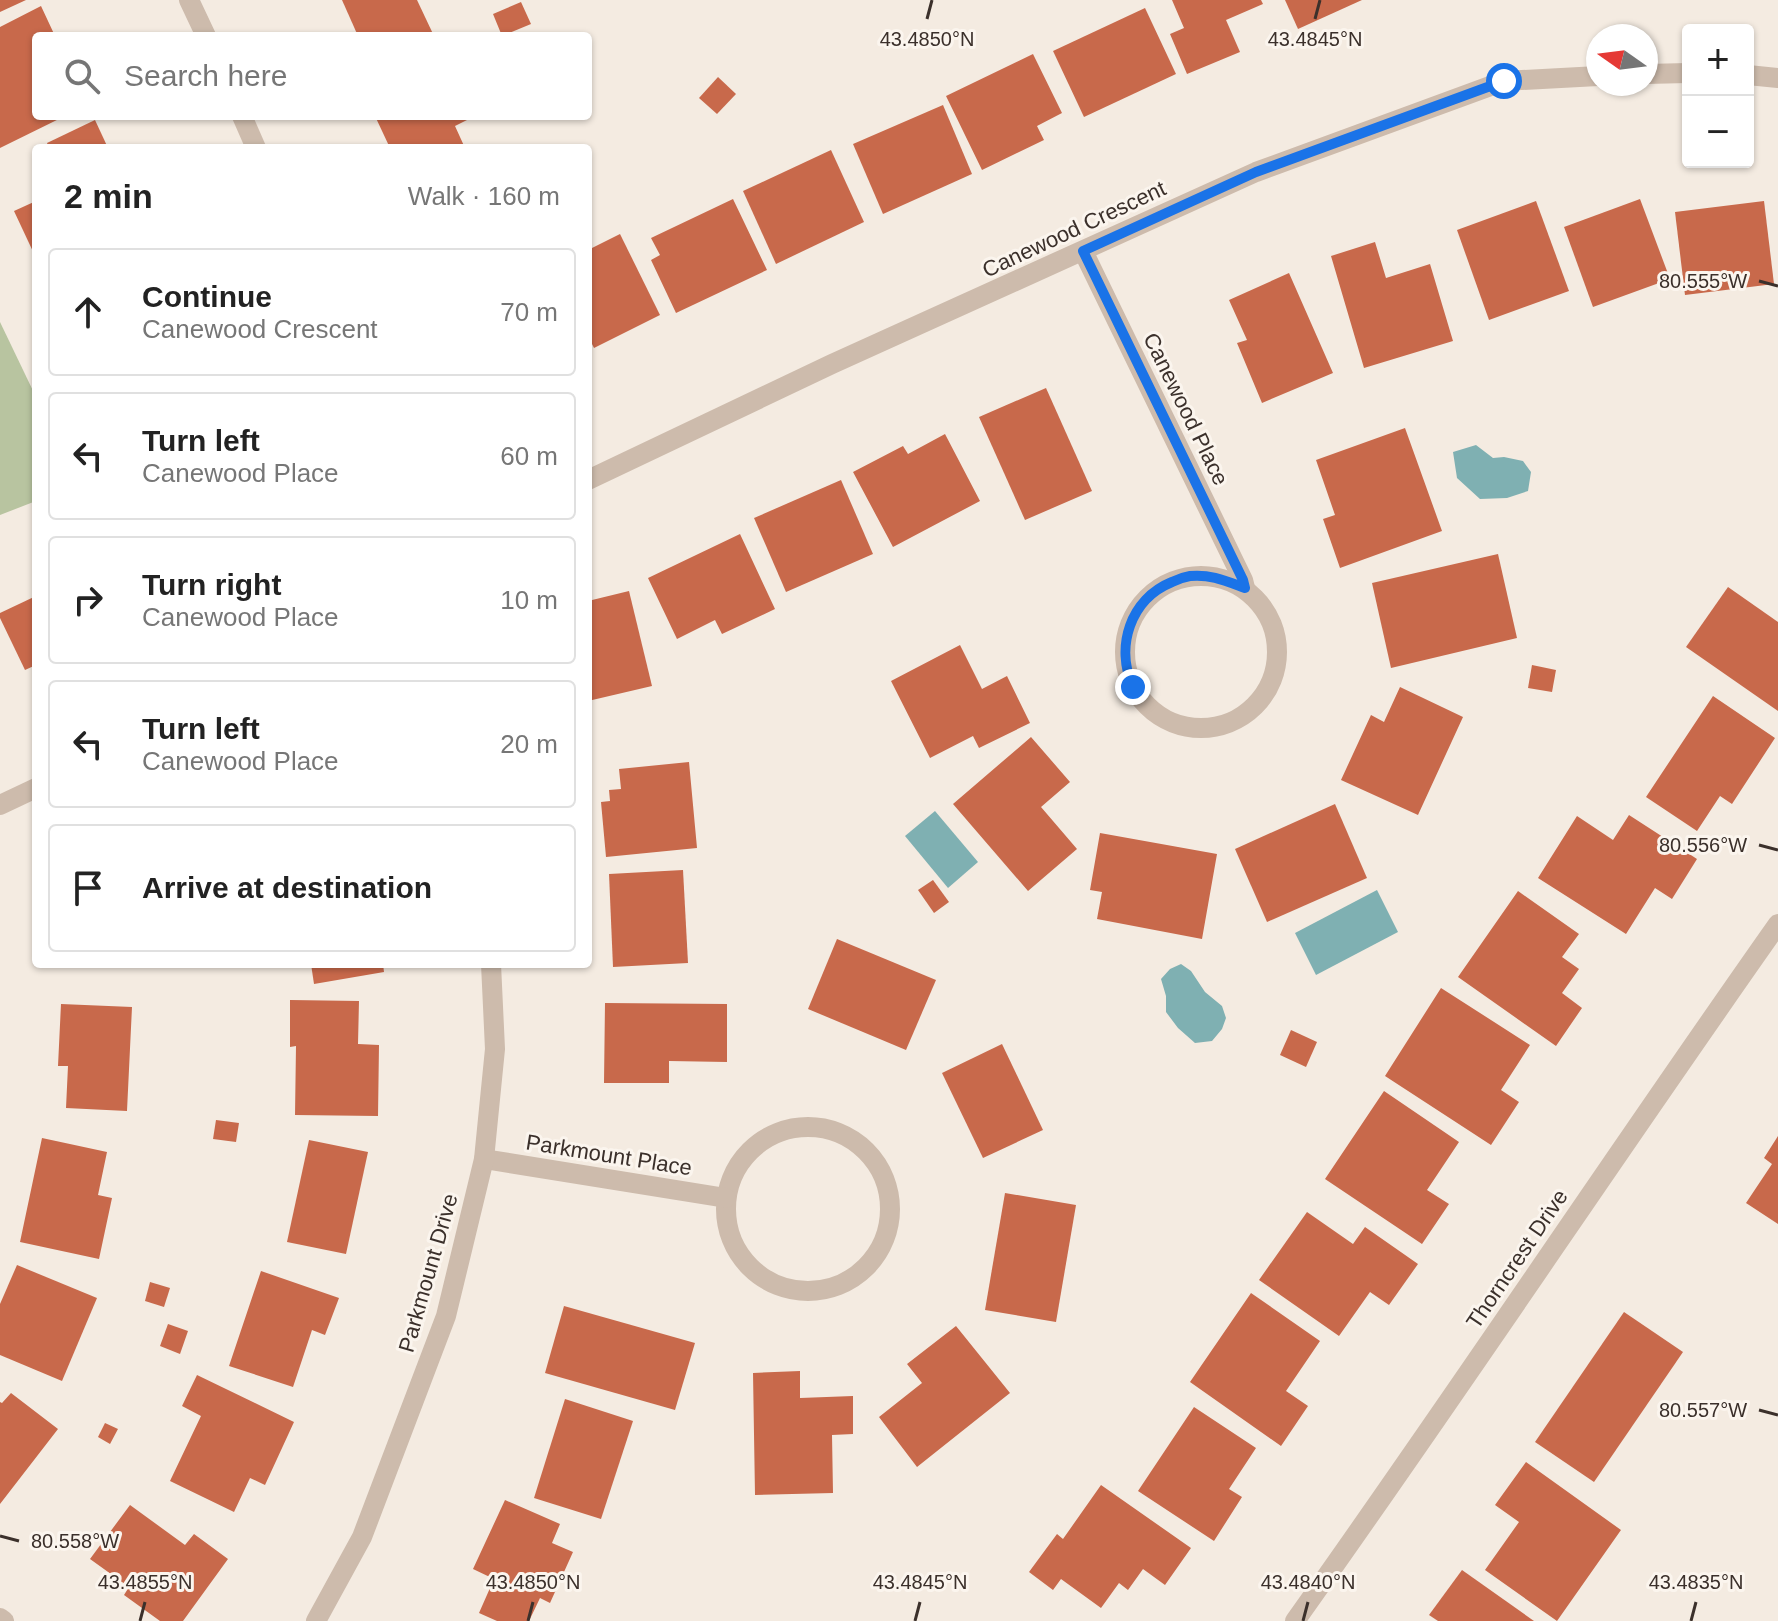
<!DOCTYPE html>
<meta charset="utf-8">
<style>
body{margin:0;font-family:Helvetica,sans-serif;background:#f6f6f6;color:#222}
.controls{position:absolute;right:24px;top:24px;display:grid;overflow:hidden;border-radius:8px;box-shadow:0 2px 6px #0004}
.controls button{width:72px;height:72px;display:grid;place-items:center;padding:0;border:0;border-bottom:2px solid #e0e0e0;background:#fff;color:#222;font:40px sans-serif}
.compass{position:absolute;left:1586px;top:24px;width:72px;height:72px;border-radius:50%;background:#fff;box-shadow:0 2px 6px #0004;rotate:284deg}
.stop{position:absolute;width:24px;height:24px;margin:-18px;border:6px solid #1a73e8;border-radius:50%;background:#fff}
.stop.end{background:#1a73e8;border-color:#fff;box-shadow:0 2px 8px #0008}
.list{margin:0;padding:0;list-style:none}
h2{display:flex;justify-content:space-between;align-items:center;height:104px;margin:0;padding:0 32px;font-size:34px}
h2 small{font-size:26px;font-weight:400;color:#767676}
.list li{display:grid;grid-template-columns:52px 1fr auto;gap:24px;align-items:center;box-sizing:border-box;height:128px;margin:0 16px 16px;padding:0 16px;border:2px solid #e0e0e0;border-radius:8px}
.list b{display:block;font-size:30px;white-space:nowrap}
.list p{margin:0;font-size:26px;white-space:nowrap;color:#767676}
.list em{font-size:26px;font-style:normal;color:#767676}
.icon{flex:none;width:44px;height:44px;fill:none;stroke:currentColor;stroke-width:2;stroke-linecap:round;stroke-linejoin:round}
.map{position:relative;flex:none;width:1778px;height:1621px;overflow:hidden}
.search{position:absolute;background:#fff;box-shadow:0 2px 6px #0004;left:32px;top:32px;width:560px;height:88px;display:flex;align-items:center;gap:20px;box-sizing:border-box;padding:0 28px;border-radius:8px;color:#767676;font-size:30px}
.panel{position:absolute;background:#fff;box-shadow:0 2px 6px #0004;left:32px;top:144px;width:560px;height:824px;border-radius:8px}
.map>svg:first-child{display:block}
.green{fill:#b8c4a0}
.water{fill:#7fb0b2}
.building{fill:#c8694b}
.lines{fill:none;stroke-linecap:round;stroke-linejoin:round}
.minor{stroke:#cdbbac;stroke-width:20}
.route{stroke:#1a73e8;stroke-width:10}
.ticks{fill:none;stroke:#3b302b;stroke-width:3}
.labels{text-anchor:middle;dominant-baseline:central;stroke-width:6;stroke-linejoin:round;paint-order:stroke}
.street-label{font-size:22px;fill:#3b302b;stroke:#fbf5ee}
.ticks-label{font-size:20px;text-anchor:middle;fill:#3b302b;stroke:#fbf5ee;stroke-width:6;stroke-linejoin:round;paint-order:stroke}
</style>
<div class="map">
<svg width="1778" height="1621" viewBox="0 0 1778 1621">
<rect width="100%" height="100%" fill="#f4ebe1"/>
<!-- green -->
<polygon class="green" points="0,322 36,397 36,501 0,515"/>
<!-- water -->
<g class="water">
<polygon points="1476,445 1493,458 1504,457 1523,461 1531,472 1528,491 1507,498 1480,499 1457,478 1453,452"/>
<polygon points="935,811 978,862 948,888 905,836"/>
<polygon points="1377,890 1398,932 1316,975 1295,933"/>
<polygon points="1181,964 1191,971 1205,992 1222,1006 1226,1018 1222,1029 1212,1041 1195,1043 1178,1028 1166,1012 1166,996 1161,979 1170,969"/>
</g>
<!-- building -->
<g class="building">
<polygon points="0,0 26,0 0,12"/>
<polygon points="342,0 417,0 434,36 358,36"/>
<polygon points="1172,0 1261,0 1263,4 1226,20 1240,52 1187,74 1170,34 1184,28"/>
<polygon points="1285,0 1362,0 1298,29"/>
<polygon points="521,2 531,24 502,36 493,14"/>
<polygon points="41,6 55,36 36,36 36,116 65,116 0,148 0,27"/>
<polygon points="1145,8 1176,74 1084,117 1053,51"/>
<polygon points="1033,54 1062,113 1037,126 1044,140 982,170 946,96"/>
<polygon points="718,77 736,94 717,114 699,98"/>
<polygon points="943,105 972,174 883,214 853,144"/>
<polygon points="375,116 475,116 455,126 465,148 390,148"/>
<polygon points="95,120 108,148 49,148 47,143"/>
<polygon points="831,150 864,222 776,264 743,191"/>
<polygon points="733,199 767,270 676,313 651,260 660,255 651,238"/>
<polygon points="1640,199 1670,279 1593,307 1564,227"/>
<polygon points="36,201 36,258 14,211"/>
<polygon points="1536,201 1569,291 1489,320 1457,230"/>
<polygon points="1764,201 1774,284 1685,295 1675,212"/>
<polygon points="620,234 660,315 594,348 588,336 588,250"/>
<polygon points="1375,242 1386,278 1430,264 1453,341 1364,368 1331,256"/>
<polygon points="1289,273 1333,373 1262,403 1237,343 1247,340 1229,300"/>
<polygon points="1046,388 1092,491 1025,520 979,417"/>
<polygon points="1405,428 1442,531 1340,568 1323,519 1335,515 1316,460"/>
<polygon points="945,434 980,501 893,547 853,472 903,446 908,454"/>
<polygon points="841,480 873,554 786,592 754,518"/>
<polygon points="740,534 775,609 722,634 715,620 677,639 648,578"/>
<polygon points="1498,554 1517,638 1391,668 1372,583"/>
<polygon points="1728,587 1778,622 1778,711 1686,647"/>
<polygon points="629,591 652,686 588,701 588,601"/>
<polygon points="36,596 36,665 25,670 0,618 0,613"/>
<polygon points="960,645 982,689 1007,676 1030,723 979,748 973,736 930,758 891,681"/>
<polygon points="1532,665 1556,670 1552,692 1528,688"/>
<polygon points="1400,687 1463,717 1418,815 1341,780 1371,715 1384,722"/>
<polygon points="1713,696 1775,738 1732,804 1720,796 1697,831 1646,797"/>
<polygon points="1031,737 1070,782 1041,807 1077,849 1028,891 953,804"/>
<polygon points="689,762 697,848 606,857 601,802 610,801 609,790 621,789 619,769"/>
<polygon points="1335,804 1367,878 1267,922 1235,849"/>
<polygon points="1629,815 1697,859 1672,899 1655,888 1626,934 1538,878 1577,816 1613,840"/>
<polygon points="1100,833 1217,854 1202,939 1097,919 1102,892 1090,890"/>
<polygon points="683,870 688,963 613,967 609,874"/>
<polygon points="933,880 949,902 934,913 918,890"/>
<polygon points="1518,891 1579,934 1562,957 1579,969 1562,993 1582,1008 1556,1046 1458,977"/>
<polygon points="837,939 936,980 906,1050 808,1009"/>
<polygon points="311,964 383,964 384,972 314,984"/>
<polygon points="1441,988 1530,1045 1501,1090 1519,1102 1491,1145 1385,1076"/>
<polygon points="290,1000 359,1001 358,1044 379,1045 378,1116 295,1115 296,1046 290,1047"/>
<polygon points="605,1003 727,1004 727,1062 669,1061 669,1083 604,1083"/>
<polygon points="61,1004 132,1007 127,1111 66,1108 68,1066 58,1066"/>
<polygon points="1291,1030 1317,1042 1306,1067 1280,1055"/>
<polygon points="1002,1044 1043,1130 983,1158 942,1073"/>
<polygon points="1384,1091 1459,1142 1427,1190 1449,1204 1422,1244 1325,1179"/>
<polygon points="216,1120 239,1123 236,1142 213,1139"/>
<polygon points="1778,1136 1778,1224 1746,1203 1772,1164 1764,1158"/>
<polygon points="42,1138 107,1152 98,1195 112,1198 99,1259 20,1242"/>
<polygon points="309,1140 368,1152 346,1254 287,1242"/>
<polygon points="1005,1193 1076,1205 1056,1322 985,1310"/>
<polygon points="1307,1212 1353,1244 1365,1227 1418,1264 1389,1305 1370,1292 1339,1336 1259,1280"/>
<polygon points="17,1265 97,1298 62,1381 0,1355 0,1304"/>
<polygon points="261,1271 339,1298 325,1335 312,1330 293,1387 229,1366"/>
<polygon points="150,1282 170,1288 164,1307 145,1301"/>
<polygon points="1251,1293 1320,1341 1286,1391 1308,1406 1281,1446 1190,1382"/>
<polygon points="564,1306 695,1343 675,1410 545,1373"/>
<polygon points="1624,1312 1683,1352 1594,1482 1535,1442"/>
<polygon points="168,1324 188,1331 180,1354 160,1346"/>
<polygon points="956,1326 1010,1393 917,1467 879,1417 922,1383 907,1364"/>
<polygon points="800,1371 800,1398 853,1396 853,1434 832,1435 833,1493 755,1495 753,1373"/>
<polygon points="197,1375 294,1422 265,1485 250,1478 234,1512 170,1481 201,1416 182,1406"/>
<polygon points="11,1393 58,1429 0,1504 0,1402 2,1403"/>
<polygon points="565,1399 633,1421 601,1519 534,1498"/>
<polygon points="1194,1407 1256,1448 1229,1489 1242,1497 1214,1541 1138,1491"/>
<polygon points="105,1423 118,1429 110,1444 98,1437"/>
<polygon points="1526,1462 1621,1530 1557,1621 1485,1570 1519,1522 1495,1505"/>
<polygon points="1101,1485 1191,1548 1165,1585 1143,1569 1128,1590 1119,1583 1101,1608 1061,1579 1053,1590 1029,1572 1057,1534 1063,1539"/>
<polygon points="505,1500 560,1524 552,1543 573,1552 550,1603 540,1598 529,1621 497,1621 479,1613 494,1579 473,1569"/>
<polygon points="130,1505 185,1545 194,1534 228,1559 183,1621 160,1621 124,1595 129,1587 90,1559"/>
<polygon points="1462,1570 1534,1621 1438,1621 1429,1615"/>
</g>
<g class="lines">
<!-- minor -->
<g class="minor">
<polyline points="189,0 206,36"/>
<polyline points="1646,74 1688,73"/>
<polyline points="1748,75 1778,78"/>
<polyline points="242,116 256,148"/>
<polyline points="1083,251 1243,580 1245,588"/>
<polyline points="588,480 832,364 1256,172 1504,81 1598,76"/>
<circle cx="1201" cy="652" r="76"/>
<polyline points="0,805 36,788"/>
<circle cx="808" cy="1209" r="82"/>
<polyline points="484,1159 726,1198"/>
<polyline points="0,1618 4,1621"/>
<polyline points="316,1621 362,1537 446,1316 484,1159 495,1049 491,964"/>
<path d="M1295,1621C1459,1391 1615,1155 1778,924"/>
</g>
</g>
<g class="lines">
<!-- route -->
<path class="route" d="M1133,687C1115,647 1130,599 1172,582C1178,579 1184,577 1190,576C1211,574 1226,581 1245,588L1243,580L1083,251L1256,172L1504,81"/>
</g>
<!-- ticks -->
<path class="ticks" d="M927,19L932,0M1315,19L1320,0M1759,281L1778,286M1759,845L1778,850M1759,1410L1778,1415M0,1536L19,1541M140,1621L145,1602M528,1621L533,1602M915,1621L920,1602M1303,1621L1308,1602M1691,1621L1696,1602"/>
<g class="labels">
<!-- street labels -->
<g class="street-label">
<text transform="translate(1074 229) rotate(-25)">Canewood Crescent</text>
<text transform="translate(1186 409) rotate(64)">Canewood Place</text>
<text transform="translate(609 1155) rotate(9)">Parkmount Place</text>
<text transform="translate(1517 1259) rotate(-56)">Thorncrest Drive</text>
<text transform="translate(428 1273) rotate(-74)">Parkmount Drive</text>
</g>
</g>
<g class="ticks-label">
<text x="927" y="46">43.4850°N</text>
<text x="1315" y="46">43.4845°N</text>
<text x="1703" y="288">80.555°W</text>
<text x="1703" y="852">80.556°W</text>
<text x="1703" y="1417">80.557°W</text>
<text x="75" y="1548">80.558°W</text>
<text x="145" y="1589">43.4855°N</text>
<text x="533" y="1589">43.4850°N</text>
<text x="920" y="1589">43.4845°N</text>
<text x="1308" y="1589">43.4840°N</text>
<text x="1696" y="1589">43.4835°N</text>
</g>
</svg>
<div class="controls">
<button>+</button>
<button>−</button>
</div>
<svg class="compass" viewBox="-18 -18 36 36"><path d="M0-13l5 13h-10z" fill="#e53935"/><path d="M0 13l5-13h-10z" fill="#767676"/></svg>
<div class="stop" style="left:1504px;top:81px"></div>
<div class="stop end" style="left:1133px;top:687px"></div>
<div class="search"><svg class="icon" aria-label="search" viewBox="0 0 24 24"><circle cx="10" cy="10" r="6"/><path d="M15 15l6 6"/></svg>Search here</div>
<section class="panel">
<h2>2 min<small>Walk · 160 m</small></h2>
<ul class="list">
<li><svg class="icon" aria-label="ahead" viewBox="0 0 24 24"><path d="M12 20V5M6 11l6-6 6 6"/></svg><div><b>Continue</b><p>Canewood Crescent</p></div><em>70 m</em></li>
<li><svg class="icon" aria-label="left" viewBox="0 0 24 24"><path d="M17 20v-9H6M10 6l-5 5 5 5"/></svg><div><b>Turn left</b><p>Canewood Place</p></div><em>60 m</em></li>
<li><svg class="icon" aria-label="right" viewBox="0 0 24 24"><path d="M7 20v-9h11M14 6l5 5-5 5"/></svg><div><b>Turn right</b><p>Canewood Place</p></div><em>10 m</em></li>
<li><svg class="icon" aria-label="left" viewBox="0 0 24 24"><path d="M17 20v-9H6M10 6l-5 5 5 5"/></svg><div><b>Turn left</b><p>Canewood Place</p></div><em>20 m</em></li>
<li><svg class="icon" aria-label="arrive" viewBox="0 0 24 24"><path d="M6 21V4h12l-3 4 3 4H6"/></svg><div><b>Arrive at destination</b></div></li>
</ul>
</section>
</div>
